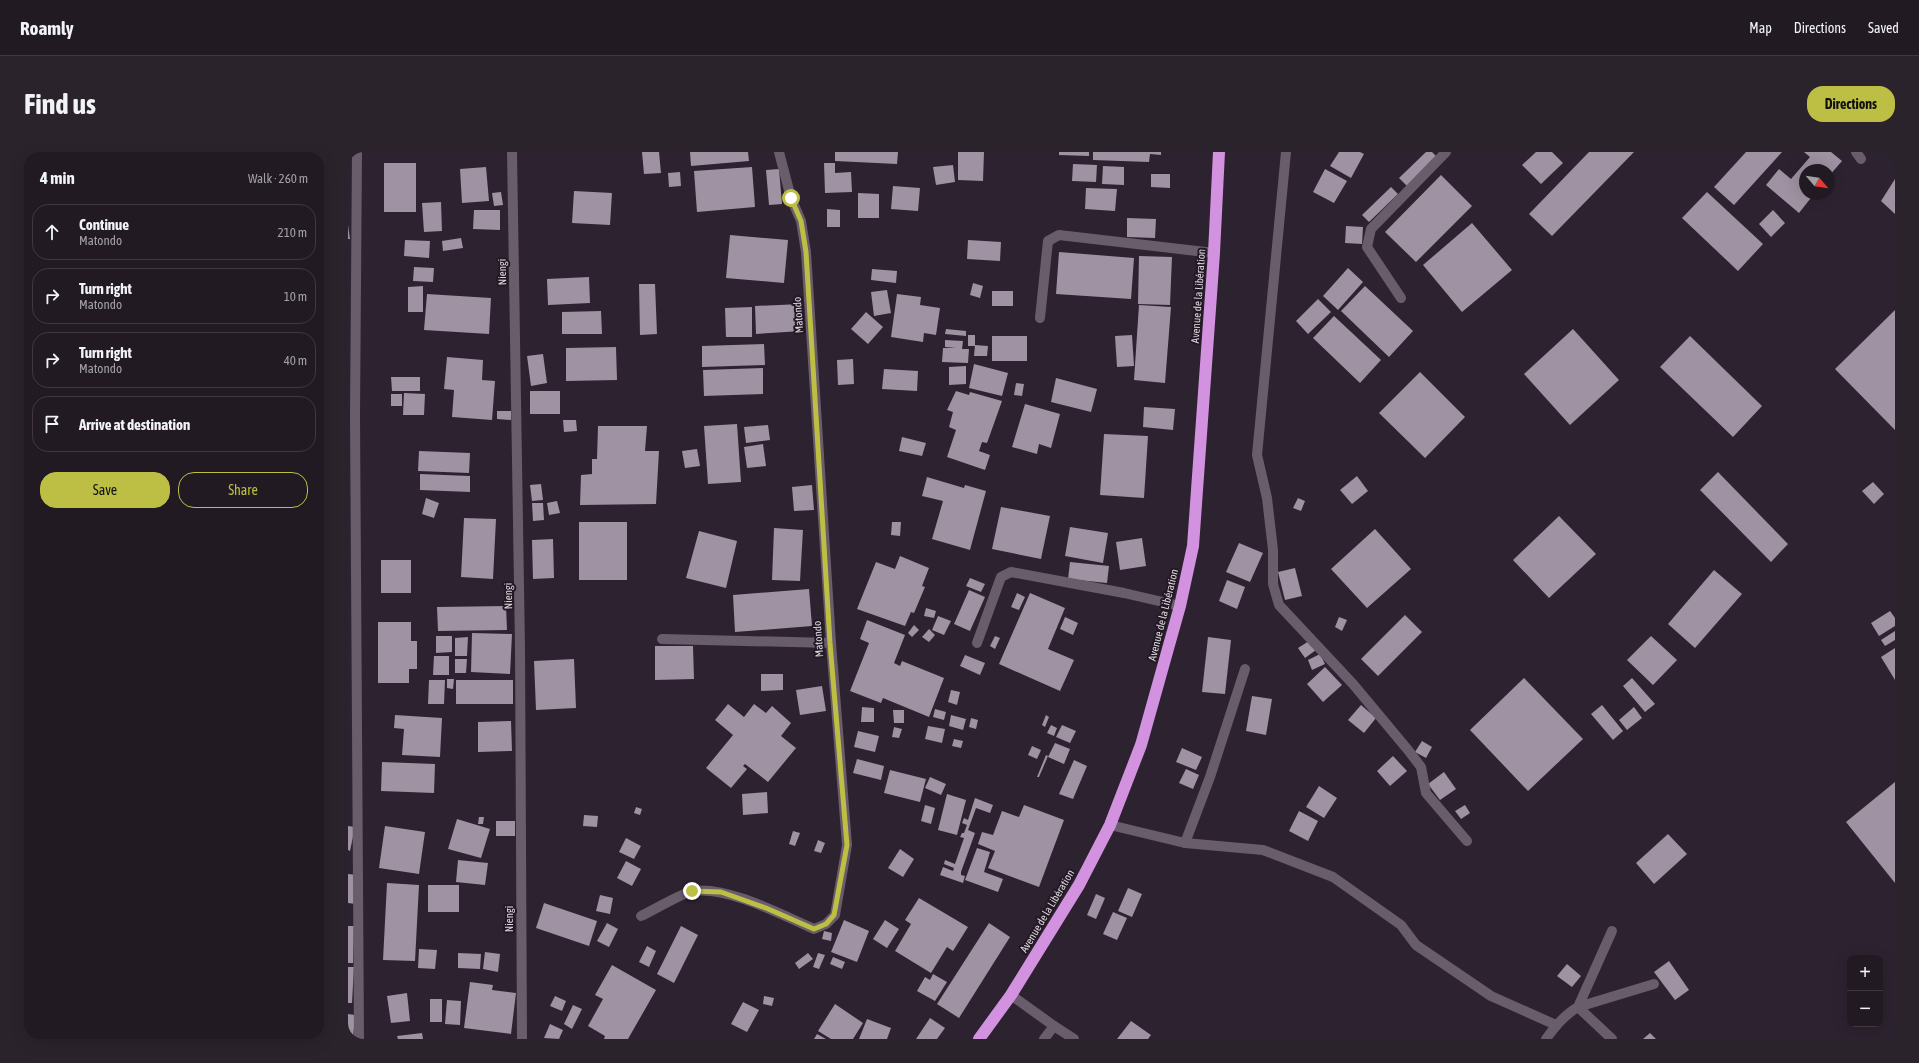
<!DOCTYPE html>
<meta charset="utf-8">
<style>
body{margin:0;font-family:"Asap Condensed",sans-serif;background:#2a232b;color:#f1f3f6}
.controls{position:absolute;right:12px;bottom:12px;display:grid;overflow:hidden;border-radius:8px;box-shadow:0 4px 16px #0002}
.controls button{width:36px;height:36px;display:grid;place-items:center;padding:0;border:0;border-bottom:1px solid #3f3841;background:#221a23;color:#f1f3f6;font:20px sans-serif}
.compass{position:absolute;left:1451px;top:12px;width:36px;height:36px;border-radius:50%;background:#221a23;box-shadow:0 4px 16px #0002;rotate:119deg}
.stop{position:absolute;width:12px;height:12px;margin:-9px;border:3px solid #bcbf44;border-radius:50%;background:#fff}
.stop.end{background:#bcbf44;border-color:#fff;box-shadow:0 1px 4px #0008}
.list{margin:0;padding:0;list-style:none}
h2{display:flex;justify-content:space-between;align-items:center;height:52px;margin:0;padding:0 16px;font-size:17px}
h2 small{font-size:13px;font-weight:400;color:#a2a1a6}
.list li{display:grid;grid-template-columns:26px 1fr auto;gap:12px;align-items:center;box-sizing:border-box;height:56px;margin:0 8px 8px;padding:0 8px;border:1px solid #3f3841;border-radius:16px}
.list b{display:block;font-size:15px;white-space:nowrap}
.list p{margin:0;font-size:13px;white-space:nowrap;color:#a2a1a6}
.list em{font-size:13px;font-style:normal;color:#a2a1a6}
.actions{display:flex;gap:8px;padding:12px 16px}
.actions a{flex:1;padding:9px 0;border:1px solid #bcbf44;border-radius:16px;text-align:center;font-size:14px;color:#bcbf44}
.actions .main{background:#bcbf44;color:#111}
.icon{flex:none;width:22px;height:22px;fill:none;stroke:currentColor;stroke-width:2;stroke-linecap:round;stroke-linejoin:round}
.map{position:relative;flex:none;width:1547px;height:887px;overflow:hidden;border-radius:16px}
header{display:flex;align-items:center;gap:24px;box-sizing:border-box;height:56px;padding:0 20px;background:#221a23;border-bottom:1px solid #3f3841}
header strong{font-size:19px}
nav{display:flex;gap:22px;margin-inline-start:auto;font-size:14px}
.intro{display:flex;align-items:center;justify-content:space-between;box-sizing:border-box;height:96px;padding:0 24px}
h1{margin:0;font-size:28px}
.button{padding:10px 18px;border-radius:16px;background:#bcbf44;color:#111;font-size:14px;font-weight:700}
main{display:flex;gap:24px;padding:0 24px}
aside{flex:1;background:#221a23;border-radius:16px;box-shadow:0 4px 16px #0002}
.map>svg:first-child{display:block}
.building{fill:#9f92a2}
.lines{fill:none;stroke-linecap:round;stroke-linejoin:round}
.minor{stroke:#695c6b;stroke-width:10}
.highway{stroke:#d392e0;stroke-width:12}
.route{stroke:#bcbf44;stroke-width:5}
.labels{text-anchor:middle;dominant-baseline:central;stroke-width:4;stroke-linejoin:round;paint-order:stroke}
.street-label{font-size:11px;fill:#ded7df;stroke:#231925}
</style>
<header>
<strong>Roamly</strong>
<nav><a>Map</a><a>Directions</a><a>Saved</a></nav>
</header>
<div class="intro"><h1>Find us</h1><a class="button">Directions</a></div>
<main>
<aside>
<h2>4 min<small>Walk · 260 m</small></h2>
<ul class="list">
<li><svg class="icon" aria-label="ahead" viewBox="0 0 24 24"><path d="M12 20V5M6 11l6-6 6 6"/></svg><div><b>Continue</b><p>Matondo</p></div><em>210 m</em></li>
<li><svg class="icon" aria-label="right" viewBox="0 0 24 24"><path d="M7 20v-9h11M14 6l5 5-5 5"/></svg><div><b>Turn right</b><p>Matondo</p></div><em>10 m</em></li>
<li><svg class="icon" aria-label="right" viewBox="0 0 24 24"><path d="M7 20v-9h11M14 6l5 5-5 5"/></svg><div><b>Turn right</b><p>Matondo</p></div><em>40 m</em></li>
<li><svg class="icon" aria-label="arrive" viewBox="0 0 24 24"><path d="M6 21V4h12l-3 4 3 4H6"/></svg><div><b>Arrive at destination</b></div></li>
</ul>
<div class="actions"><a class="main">Save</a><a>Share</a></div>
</aside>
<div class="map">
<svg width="1547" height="887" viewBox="0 0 1547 887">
<rect width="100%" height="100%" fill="#2d222f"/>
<!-- building -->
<g class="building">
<polygon points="294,0 311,0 313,21 296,22"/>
<polygon points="342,0 400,0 401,9 343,14"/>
<polygon points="487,0 550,0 549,12 487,9"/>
<polygon points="610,0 636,0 635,29 610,28"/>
<polygon points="711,0 741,0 741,4 711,3"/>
<polygon points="745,0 813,0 813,3 802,2 801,10 745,8"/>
<polygon points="991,0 1012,0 1016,2 1003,26 982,14"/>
<polygon points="1078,0 1084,0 1089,5 1059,34 1051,26"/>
<polygon points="1188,0 1204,0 1215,11 1193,32 1174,13"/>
<polygon points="1241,0 1286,0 1204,84 1181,62"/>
<polygon points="1398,0 1434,0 1386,53 1366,35"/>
<polygon points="1456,0 1483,0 1494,9 1481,24 1481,18 1457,18 1457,42 1466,42 1451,61 1418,33 1431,17 1443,27 1462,5"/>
<rect x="36" y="11" width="32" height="49"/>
<polygon points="476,11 487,11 487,21 503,20 504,40 477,41"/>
<polygon points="725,12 749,13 748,30 724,29"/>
<polygon points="605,13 607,30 588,33 585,15"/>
<polygon points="755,14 776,15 776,33 754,32"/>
<polygon points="138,15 141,49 114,51 112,17"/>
<polygon points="404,15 407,55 349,60 346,19"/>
<polygon points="431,17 434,52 421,53 418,18"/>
<polygon points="977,17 999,29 986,51 965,40"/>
<polygon points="332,20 333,34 321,35 320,21"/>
<polygon points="803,22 822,22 822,36 803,35"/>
<polygon points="1093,23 1124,54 1068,110 1037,80"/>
<polygon points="1547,27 1547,62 1533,49"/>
<polygon points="545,34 572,36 570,59 543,57"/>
<polygon points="1043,35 1050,42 1021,70 1014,63"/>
<polygon points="738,36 769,37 767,59 737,57"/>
<polygon points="226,39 264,41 262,73 224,71"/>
<polygon points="153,40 155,53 146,54 144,41"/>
<polygon points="1359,40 1415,92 1390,119 1334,66"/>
<polygon points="510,41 531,42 531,66 510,66"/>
<polygon points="93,50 94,79 76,80 74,51"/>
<polygon points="479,57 492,58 492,75 479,75"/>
<polygon points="126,58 152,58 152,78 125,77"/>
<polygon points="1425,58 1437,71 1423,85 1411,72"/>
<polygon points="779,66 808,67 807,86 779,85"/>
<polygon points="1124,71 1164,118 1114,160 1075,113"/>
<polygon points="0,73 2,87 0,87"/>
<polygon points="998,74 1015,75 1014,92 997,91"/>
<polygon points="382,83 440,88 436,131 378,126"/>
<polygon points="113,86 115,96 95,99 94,89"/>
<polygon points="57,88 82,89 81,106 56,104"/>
<polygon points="620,88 653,90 652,109 619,107"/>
<polygon points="711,100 786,106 783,147 708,142"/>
<polygon points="791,104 824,105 822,153 790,152"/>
<polygon points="66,115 86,116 85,130 65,129"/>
<polygon points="1000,116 1015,130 990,158 975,144"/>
<polygon points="524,117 549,119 548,131 523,128"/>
<polygon points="241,125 242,151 200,153 199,127"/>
<polygon points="625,131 635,134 632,146 622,143"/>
<polygon points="291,132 307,132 309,182 292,183"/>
<polygon points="75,134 75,160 60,160 60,135"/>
<polygon points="1017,134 1065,179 1041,205 993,159"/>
<polygon points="539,138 543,161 526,164 523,140"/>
<rect x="644" y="139" width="21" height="15"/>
<polygon points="79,142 143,146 141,182 76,178"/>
<polygon points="549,142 573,145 572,153 592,156 588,183 576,181 575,190 543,185"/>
<polygon points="970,147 983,160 960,182 948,169"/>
<polygon points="453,152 454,179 408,182 407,154"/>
<polygon points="791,153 823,155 817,231 786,228"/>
<polygon points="404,155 404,185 378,185 377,156"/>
<polygon points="1547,158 1547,278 1487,217"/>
<polygon points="253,159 254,182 214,182 214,160"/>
<polygon points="518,160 535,175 520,192 503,177"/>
<polygon points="986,164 1033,208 1012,231 965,186"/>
<polygon points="598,177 618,179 618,184 597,182"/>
<polygon points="1225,177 1271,228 1222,273 1176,222"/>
<rect x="620" y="183" width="7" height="11"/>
<polygon points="784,183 786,214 769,215 767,184"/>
<rect x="644" y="184" width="35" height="25"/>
<polygon points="1342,184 1414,254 1385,285 1312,215"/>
<polygon points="597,188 615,189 614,197 621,197 620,211 594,210 595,196 608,196 597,195"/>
<polygon points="416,192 417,213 354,215 354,194"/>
<polygon points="627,193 640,194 639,204 626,204"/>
<polygon points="268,195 269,228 218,229 218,196"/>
<polygon points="195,202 199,231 183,234 179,204"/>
<polygon points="99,205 135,208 134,228 147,229 144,268 104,265 106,238 96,237"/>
<polygon points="505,207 506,232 490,233 489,208"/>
<polygon points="626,212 660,221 654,244 621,236"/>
<polygon points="618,214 618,232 601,233 601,215"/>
<polygon points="415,216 415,242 356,244 355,218"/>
<polygon points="536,217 570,219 569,239 534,237"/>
<polygon points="1072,220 1117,265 1077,306 1031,261"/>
<polygon points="43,225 72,225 72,239 44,239"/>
<polygon points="708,226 749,237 743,260 703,250"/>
<polygon points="668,231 676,232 674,244 666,243"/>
<rect x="182" y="239" width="30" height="23"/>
<polygon points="608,239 621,243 622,240 654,249 639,291 634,290 631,299 642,303 637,318 599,305 608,278 601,275 605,260 599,258"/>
<polygon points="56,241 77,242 76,263 55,263"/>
<rect x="43" y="242" width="11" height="12"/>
<polygon points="677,252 712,262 703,296 691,292 689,302 664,295"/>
<polygon points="796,255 827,257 825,278 795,275"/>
<polygon points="149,259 163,259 163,268 149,267"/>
<polygon points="215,268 228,268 229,279 216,280"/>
<polygon points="389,272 393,330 360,332 356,274"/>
<polygon points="420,273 422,288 398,291 396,275"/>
<polygon points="250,274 299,274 297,299 311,299 308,352 232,353 233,323 244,322 244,307 249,307"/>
<polygon points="756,282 800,284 796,346 752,343"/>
<polygon points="554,285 578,291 574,304 551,299"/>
<polygon points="415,292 418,314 399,316 396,295"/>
<polygon points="349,297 352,314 337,316 334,299"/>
<polygon points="71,299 122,301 121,321 70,319"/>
<polygon points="1370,320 1440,392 1423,410 1352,338"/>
<polygon points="72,322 122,324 122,340 72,338"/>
<polygon points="1009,324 1020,339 1004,352 992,338"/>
<polygon points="579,325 616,336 617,333 638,339 622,398 584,387 595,349 574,344"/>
<polygon points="1525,330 1536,342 1526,352 1514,339"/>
<polygon points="193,332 195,348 184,349 182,333"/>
<polygon points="464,333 466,358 446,359 444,335"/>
<polygon points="78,346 91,351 86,366 74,362"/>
<polygon points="950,346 957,349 953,359 945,356"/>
<polygon points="209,349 212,361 201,363 199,351"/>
<polygon points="184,351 195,351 196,368 185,369"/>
<polygon points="653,355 702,364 693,407 644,397"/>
<polygon points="1211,364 1248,402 1201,446 1165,408"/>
<polygon points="116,366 148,367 145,427 113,425"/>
<rect x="231" y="370" width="48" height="58"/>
<polygon points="544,370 553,370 552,384 543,383"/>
<polygon points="722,375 760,381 755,411 717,404"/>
<polygon points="426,376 455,378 452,429 424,428"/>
<polygon points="1027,377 1063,417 1019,456 983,417"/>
<polygon points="351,379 389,389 378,436 338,426"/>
<polygon points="794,386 798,414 772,418 768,390"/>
<polygon points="205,387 206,426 185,427 184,388"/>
<polygon points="891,391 915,401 902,430 878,420"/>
<polygon points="552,404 581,416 574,434 577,435 566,461 563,460 557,474 509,457 528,410 547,417"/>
<rect x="33" y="408" width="30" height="33"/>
<polygon points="722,410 761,414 759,431 720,427"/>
<polygon points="947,416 954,444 937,448 930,420"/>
<polygon points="1366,418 1394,442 1347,496 1320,472"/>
<polygon points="622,426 637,432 633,440 618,434"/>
<polygon points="879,428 897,435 889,457 871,449"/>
<polygon points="461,437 464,474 387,480 385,443"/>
<polygon points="621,438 637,445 622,479 606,472"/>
<polygon points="669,441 677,445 671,458 663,455"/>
<polygon points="682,441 717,456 700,497 726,508 712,539 651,512"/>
<polygon points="158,454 159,478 90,479 89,455"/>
<polygon points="578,456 588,459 586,466 576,464"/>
<polygon points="1542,459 1547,466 1547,474 1531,484 1523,471"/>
<polygon points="1057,463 1074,480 1030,524 1013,507"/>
<polygon points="590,464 603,469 596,483 584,478"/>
<polygon points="717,465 730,471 725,483 712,477"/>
<polygon points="991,465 999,468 994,479 987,475"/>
<polygon points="519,468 557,483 546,511 552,514 554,509 596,526 581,565 535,546 533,551 502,539 521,491 512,487"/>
<polygon points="30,470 63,470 63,489 69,489 69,517 61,517 61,531 30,531"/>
<polygon points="566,473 571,478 564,485 560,481"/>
<polygon points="581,477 587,483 581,490 574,485"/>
<polygon points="1547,479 1547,488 1537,494 1533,488"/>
<polygon points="124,481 164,482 162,522 123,520"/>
<polygon points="88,484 104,484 104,500 88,501"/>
<polygon points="647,484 652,486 647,497 642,494"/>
<polygon points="1303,484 1329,508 1305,533 1279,508"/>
<polygon points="120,485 119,504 107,504 107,486"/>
<polygon points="860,485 883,488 877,542 854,540"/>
<polygon points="961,489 968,498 957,506 950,496"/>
<polygon points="307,494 345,494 346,527 307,528"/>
<polygon points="1547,496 1547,528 1533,505"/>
<polygon points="972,502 977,512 964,518 960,508"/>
<polygon points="617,503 637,511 632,523 612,514"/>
<polygon points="86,504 101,504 101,523 85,523"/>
<polygon points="107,507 119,507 118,521 107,521"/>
<polygon points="226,507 228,556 188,558 186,509"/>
<polygon points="977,515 994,533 975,550 959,532"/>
<polygon points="413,522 435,522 435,538 413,539"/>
<polygon points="1176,526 1235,587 1180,639 1122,578"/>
<polygon points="1284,526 1307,552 1297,560 1275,534"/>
<polygon points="99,527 106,527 105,537 99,536"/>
<polygon points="81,528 97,528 96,552 80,552"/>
<rect x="108" y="528" width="57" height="24"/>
<polygon points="474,534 478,559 452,563 448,538"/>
<polygon points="603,538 612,540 609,553 600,550"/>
<polygon points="904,544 924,547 918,583 898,579"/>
<polygon points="380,552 396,565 406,552 418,561 424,554 443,571 433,584 448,596 420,630 397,612 395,614 399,617 383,636 358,616 385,583 367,568"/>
<polygon points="1013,553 1028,566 1016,581 1000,568"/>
<polygon points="1254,553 1275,579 1265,588 1243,562"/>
<polygon points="514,555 526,556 526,570 513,570"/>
<polygon points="1286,555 1294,566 1279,578 1271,568"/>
<polygon points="587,557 598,560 596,568 585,565"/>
<polygon points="545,558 556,558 556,571 546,571"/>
<polygon points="47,563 94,566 92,605 54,603 56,577 46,576"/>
<polygon points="603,563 618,567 615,578 601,574"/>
<polygon points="698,563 701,565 697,575 694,573"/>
<polygon points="623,566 630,568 628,577 621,575"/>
<polygon points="163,569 164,599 130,600 130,570"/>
<polygon points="703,573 709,576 706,584 699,581"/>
<polygon points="714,573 728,579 722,591 708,585"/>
<polygon points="580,574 597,577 594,591 577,587"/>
<polygon points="546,575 554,577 551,586 544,585"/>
<polygon points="510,579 531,584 527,600 506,595"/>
<polygon points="606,587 615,589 613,596 604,594"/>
<polygon points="1074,589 1084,595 1078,606 1067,600"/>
<polygon points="707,591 722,597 716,612 700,605"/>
<polygon points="684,594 693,598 689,607 680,603"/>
<polygon points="834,596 854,605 848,618 828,610"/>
<polygon points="698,603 700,604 691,625 689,625"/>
<polygon points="1045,604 1059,619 1042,634 1029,619"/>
<polygon points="509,607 536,614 533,628 505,621"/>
<polygon points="726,608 739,614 725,647 711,642"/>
<polygon points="34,610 87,612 86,641 33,639"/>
<polygon points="838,617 851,623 845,637 831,631"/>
<polygon points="542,618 578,627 572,650 536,641"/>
<polygon points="1096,620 1108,637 1092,648 1080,632"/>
<polygon points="582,625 598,632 593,643 577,636"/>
<polygon points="1547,630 1547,731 1498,670"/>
<polygon points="971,634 989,646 976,666 958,655"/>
<polygon points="419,640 420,661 395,663 394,642"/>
<polygon points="599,642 618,648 609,683 590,678"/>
<polygon points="627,646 645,653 642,661 628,656 620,678 627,681 613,720 613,723 617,724 615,731 592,723 595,715 605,719 606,716 596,712 597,708 607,712 616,686 612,685 614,681 616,681 619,673 614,671 616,666 620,668"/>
<polygon points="577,653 587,656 583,672 573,669"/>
<polygon points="676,653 716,668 691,735 640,716 647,699 630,692 634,680 645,683 654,659 671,665"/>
<polygon points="1117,653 1122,661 1113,667 1107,659"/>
<polygon points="288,655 294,657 292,663 286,661"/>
<polygon points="951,659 970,669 960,689 941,679"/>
<polygon points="236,663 250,664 249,675 235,674"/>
<polygon points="131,665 136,665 135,672 130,672"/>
<polygon points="109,667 142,677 133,706 100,697"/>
<rect x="148" y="669" width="19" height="15"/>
<polygon points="0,674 7,675 2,699 0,698"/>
<polygon points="37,674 77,680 71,722 31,716"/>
<polygon points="445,679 452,681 447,694 441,692"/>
<polygon points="1320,682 1339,702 1306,732 1288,711"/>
<polygon points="278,686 293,694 286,707 271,700"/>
<polygon points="470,688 477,691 473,701 466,699"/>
<polygon points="629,696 642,700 636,720 655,727 650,740 617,728"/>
<polygon points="552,697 566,707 555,725 540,716"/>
<polygon points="110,708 140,711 137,733 108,730"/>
<polygon points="278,709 293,717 284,734 269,726"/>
<polygon points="0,722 10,723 8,752 0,751"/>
<polygon points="39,731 71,733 67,809 35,808"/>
<rect x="80" y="733" width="31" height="27"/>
<polygon points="780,736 794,742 784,765 770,759"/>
<polygon points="748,742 757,746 748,767 739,763"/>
<polygon points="252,743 265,746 262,762 248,759"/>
<polygon points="571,746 620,775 605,799 599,795 583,821 547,799 563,772 557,768"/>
<polygon points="196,751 249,769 241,794 188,776"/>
<polygon points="765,760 779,766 769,788 755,782"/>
<polygon points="496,768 521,779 509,810 483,800"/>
<polygon points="537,768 551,777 539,796 525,787"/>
<polygon points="259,771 270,777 261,795 249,789"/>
<polygon points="641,771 662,785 611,866 589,852"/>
<polygon points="0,774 6,774 5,811 0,811"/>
<polygon points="333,774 350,783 326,831 309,822"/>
<polygon points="476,779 484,781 483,789 474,787"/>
<polygon points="299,794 308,799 301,815 291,810"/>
<polygon points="71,797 89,798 87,817 70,816"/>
<polygon points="137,800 152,802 150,820 135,817"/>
<polygon points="110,801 133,802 132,817 110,816"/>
<polygon points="460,801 465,807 451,817 447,811"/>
<polygon points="470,801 477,803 471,817 465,815"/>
<polygon points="485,805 497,810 494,817 482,812"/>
<polygon points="1321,809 1341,838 1327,848 1306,820"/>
<polygon points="1219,812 1233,824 1224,835 1209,824"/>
<polygon points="264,813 308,838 280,887 256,887 257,884 240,874 255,847 247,843"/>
<polygon points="0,815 6,815 4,851 0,851"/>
<polygon points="585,822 599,830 587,849 569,839 577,825 582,828"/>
<polygon points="122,830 145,833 144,838 168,841 163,882 116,876"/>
<polygon points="59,841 62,869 43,871 39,844"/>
<polygon points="207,844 218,849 214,859 202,854"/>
<polygon points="416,844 426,846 424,854 415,852"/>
<rect x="82" y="847" width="12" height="23"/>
<polygon points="99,848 113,849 112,873 97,872"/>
<polygon points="395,850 411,858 399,880 383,872"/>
<polygon points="487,852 515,871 505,887 483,887 470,879"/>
<polygon points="225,853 234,857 224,877 216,872"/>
<polygon points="0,862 7,863 5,887 0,887"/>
<polygon points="582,866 597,876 589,887 568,887"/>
<polygon points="519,867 543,876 539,887 511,887"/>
<polygon points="783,869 803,883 800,887 769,887"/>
<polygon points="202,872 215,878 211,887 196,886"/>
<polygon points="74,881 75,887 50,887 49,884"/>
<polygon points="1302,881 1308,887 1295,887"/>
<polygon points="469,882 478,887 466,887"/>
</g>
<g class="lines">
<!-- minor -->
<g class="minor">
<polyline points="9,0 7,264 11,887"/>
<polyline points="164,0 172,495 174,887"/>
<polyline points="938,0 909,303 919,346 925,398 925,432 931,453 1005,532 1060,598 1073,615 1078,641 1119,689"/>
<polyline points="1508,0 1513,7"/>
<polyline points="1053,146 1019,95 1023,77 1098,0"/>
<polyline points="692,166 700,89 711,83 866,101"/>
<polyline points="314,487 483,491"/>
<polyline points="629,491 653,425 663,420 776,441 832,454"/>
<polyline points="762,673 837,691 915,698 985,725 1053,773 1068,793 1143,844 1208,873"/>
<polyline points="837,691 862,625 897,517"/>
<path d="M293,764C304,759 336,740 345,739C380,734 434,763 466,777L478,772L487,763L499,693L483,491L458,100L453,69L443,46L431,0"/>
<polyline points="1264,779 1230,855 1306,832"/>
<polyline points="663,843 706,874 696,887"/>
<polyline points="706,874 726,887"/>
<path d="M1198,887C1207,874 1216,863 1230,855L1264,887"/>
</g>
<!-- highway -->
<polyline class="highway" points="631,887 663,843 731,733 762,673 793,593 832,454 845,394 866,101 871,0"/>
</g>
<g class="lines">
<!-- route -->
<polyline class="route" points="344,739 373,740 418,756 466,777 478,772 486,763 499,693 482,491 458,100 453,69 443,46"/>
</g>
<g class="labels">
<!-- street labels -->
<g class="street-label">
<text transform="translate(154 120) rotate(-91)">Niengi</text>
<text transform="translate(850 144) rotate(-86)">Avenue de la Libération</text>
<text transform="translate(450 163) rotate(-94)">Matondo</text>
<text transform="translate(160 444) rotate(-91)">Niengi</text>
<text transform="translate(815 463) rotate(-76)">Avenue de la Libération</text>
<text transform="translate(470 487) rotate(-94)">Matondo</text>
<text transform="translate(699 759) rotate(-59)">Avenue de la Libération</text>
<text transform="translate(161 767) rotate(-90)">Niengi</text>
</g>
</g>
</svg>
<div class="controls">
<button>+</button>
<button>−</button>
</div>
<svg class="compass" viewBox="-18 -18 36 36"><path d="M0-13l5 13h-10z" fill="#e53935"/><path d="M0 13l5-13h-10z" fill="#a2a1a6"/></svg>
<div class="stop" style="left:443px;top:46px"></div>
<div class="stop end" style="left:344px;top:739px"></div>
</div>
</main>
